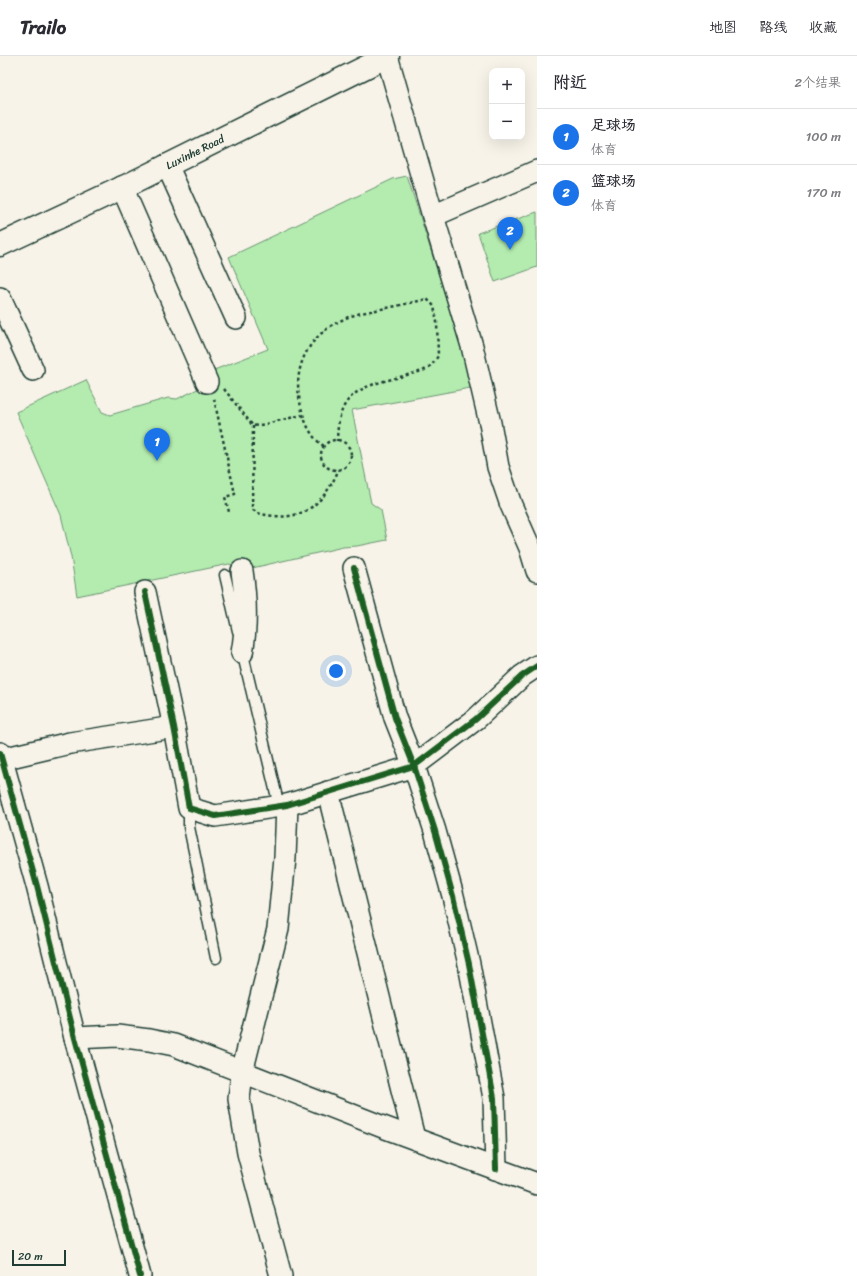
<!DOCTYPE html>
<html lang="zh">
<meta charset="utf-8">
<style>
body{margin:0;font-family:Sriracha,"LXGW WenKai TC",sans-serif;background:#f2f2f3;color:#2b2b33}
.controls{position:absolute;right:12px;top:12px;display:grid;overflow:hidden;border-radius:8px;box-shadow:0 4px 16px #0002}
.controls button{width:36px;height:36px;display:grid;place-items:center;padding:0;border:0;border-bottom:1px solid #e1e1e2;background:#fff;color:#2b2b33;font:20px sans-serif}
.scale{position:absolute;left:12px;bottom:10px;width:54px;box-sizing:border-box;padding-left:4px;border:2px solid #1f3d34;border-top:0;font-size:11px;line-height:14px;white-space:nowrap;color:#1f3d34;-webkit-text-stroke:3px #f7f3e8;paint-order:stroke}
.you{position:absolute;left:336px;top:615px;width:14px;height:14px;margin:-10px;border:3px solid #fff;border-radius:50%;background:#1a73e8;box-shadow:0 0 0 6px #1a73e833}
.badge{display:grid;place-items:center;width:26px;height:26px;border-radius:50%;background:#1a73e8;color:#fff;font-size:13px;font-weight:700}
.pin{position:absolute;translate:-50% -33px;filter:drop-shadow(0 1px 2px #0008)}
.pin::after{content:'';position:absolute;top:21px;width:14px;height:12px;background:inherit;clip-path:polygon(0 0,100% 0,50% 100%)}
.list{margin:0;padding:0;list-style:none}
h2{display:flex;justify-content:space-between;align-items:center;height:52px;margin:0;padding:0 16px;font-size:17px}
h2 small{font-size:13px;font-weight:400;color:#7c7c81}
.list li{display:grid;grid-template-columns:26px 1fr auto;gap:12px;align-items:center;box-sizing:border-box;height:56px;padding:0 16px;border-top:1px solid #e1e1e2}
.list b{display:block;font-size:15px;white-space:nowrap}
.list p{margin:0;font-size:13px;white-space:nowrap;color:#7c7c81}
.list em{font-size:13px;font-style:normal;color:#7c7c81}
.map{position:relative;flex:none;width:537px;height:1220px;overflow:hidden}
header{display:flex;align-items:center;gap:24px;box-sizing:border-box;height:56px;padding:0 20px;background:#fff;border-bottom:1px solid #e1e1e2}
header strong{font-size:19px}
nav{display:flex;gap:22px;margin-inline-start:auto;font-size:14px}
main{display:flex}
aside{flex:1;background:#fff}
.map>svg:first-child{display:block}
.green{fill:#b4ecaf;stroke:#6a9472}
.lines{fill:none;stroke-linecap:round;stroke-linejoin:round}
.lane-casing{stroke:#1f3d34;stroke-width:13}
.street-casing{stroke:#1f3d34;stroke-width:24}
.secondary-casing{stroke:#1f3d34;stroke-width:25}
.path{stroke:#1f3d34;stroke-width:2.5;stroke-dasharray:3 3;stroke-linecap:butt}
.lane{stroke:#f7f3e8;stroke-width:10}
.street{stroke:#f7f3e8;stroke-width:21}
.secondary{stroke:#f7f3e8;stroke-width:22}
.cycleway-casing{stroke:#f7f3e8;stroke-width:8}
.cycleway{stroke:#1b5e20;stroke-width:6}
.labels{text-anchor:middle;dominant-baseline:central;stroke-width:3;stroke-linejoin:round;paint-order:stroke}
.street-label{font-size:11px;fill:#1f3d34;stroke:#f7f3e8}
</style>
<header>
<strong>Trailo</strong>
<nav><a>地图</a><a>路线</a><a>收藏</a></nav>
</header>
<main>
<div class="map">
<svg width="537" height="1220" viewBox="0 0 537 1220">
<rect width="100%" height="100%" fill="#f7f3e8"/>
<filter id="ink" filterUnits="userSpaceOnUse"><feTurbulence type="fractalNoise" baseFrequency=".025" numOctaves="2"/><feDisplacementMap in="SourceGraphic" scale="8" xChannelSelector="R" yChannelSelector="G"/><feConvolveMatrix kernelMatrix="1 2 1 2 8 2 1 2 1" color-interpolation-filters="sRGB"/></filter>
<g filter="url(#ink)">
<!-- green -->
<g class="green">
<polygon points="407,120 475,331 352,354 371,447 381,454 387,484 357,490 343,491 248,513 229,508 77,540 71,501 61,459 16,356 86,324 102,356 110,359 168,342 177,343 212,326 209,316 268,293 229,201 393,123"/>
<polygon points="537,156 537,211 495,226 478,177"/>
</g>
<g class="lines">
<defs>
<g id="lane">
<polyline points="225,519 238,575"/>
<polyline points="242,595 279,750"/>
<polyline points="189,752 189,771 216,902"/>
</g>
<g id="street">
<polyline points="387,0 433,160 472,290 490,367 498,411 511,449 530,492 537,515"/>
<polyline points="167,109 236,262"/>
<polyline points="122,131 207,326"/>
<polyline points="433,160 537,115"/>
<polyline points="0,242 33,314"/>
<polyline points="354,512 395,662 414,710 435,775 453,840 469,908 494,1042 496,1113"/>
<path d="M242,515C246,542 247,570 242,597"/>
<polyline points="145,536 174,671 189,752 215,760 287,749 414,710 476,663 522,620 537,610"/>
<polyline points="0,697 37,830 75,982 140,1220"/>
<polyline points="2,703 70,687 174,671"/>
<polyline points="328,736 414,1082"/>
<polyline points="75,982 117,980 149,984 174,989 383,1071 537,1128"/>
<polyline points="281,1220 248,1097 239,1043 242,1016 278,873 285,802 287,749"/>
</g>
<g id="secondary">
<path id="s1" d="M0,189L132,127L388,0"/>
</g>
</defs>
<!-- lane casing -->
<use href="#lane" class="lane-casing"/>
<!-- street casing -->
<use href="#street" class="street-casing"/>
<!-- secondary casing -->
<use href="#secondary" class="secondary-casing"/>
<!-- path -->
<g class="path">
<polyline points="224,333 253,370 266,368 302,359"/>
<polyline points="214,343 235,438 225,441 229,456"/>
<path d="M253,370L252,453C259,459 266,459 275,460C308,464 327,441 339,413"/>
<circle cx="336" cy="399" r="15"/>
<path d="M324,390C310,382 303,362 300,346C292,309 310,278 344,263C354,258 366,256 376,254C393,251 410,247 427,243L434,250L437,266L438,300L432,309L423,315C410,318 397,322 384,325C349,335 338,347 337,385"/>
</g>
<!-- lane -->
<use href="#lane" class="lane"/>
<!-- street -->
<use href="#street" class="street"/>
<!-- secondary -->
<use href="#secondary" class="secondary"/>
<defs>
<g id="cycleway">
<polyline points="354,512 395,662 414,710 435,775 453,840 469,908 494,1042 496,1113"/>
<polyline points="145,536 174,671 189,752 215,760 287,749 414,710 476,663 522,620 537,610"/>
<polyline points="0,697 37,830 75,982 140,1220"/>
</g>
</defs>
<!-- cycleway casing -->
<use href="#cycleway" class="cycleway-casing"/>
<!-- cycleway -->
<use href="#cycleway" class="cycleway"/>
</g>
</g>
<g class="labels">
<!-- street labels -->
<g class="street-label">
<text stroke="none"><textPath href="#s1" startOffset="216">Luxinhe Road</textPath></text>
</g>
</g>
</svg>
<div class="controls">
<button>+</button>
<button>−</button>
</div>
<div class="scale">20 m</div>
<div class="you"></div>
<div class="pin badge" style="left:157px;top:405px">1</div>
<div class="pin badge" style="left:510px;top:194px">2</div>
</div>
<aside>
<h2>附近<small>2个结果</small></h2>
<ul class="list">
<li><span class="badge">1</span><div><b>足球场</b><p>体育</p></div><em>100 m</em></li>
<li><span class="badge">2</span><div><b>篮球场</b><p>体育</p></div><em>170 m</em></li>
</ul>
</aside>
</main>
